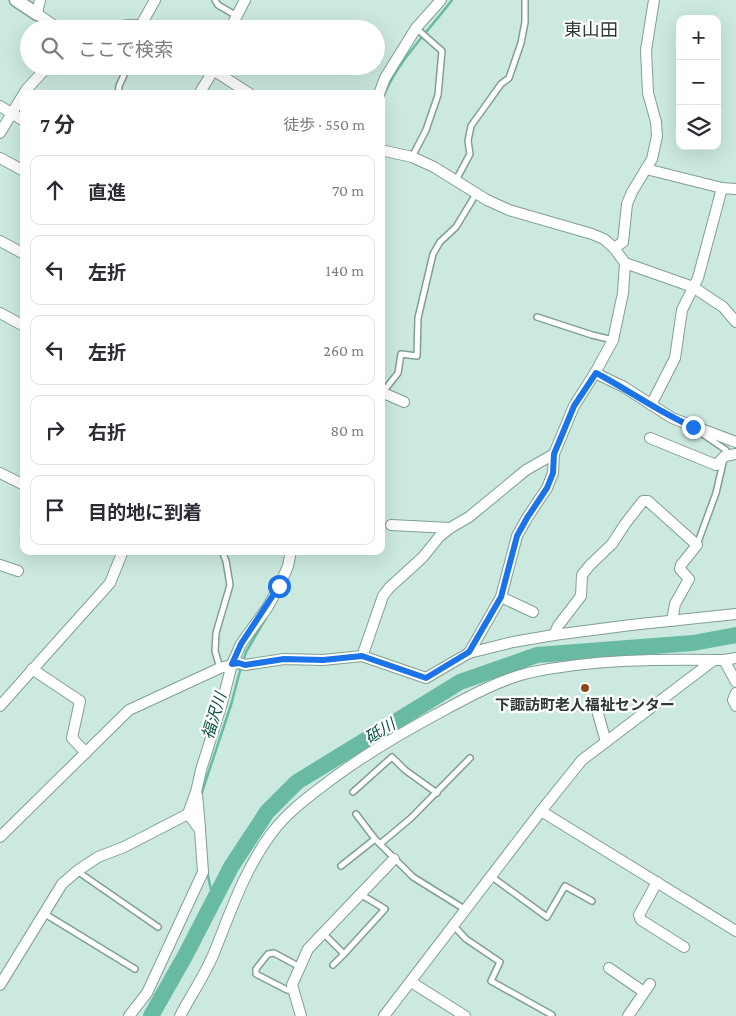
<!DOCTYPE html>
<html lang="ja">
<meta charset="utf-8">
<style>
body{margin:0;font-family:"Crimson Pro","Noto Sans JP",serif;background:#f2f2f3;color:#2b2b33}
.controls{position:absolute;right:15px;top:15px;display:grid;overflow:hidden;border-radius:10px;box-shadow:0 5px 20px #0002}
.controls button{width:45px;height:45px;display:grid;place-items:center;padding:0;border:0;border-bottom:1px solid #e1e1e2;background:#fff;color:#2b2b33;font:25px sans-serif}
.stop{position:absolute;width:15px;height:15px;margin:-11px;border:4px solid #1a73e8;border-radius:50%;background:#fff}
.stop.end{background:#1a73e8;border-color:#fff;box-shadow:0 1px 5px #0008}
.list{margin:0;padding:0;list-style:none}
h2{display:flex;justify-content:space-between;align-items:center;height:65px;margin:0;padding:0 20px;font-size:21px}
h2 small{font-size:16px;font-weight:400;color:#7c7c81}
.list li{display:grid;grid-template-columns:32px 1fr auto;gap:15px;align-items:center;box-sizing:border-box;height:70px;margin:0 10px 10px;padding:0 10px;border:1px solid #e1e1e2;border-radius:10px}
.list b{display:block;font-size:19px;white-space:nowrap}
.list em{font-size:16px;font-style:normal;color:#7c7c81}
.icon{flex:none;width:28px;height:28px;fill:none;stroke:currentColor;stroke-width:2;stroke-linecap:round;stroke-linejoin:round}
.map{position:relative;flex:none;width:736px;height:1016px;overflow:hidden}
.search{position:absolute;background:#fff;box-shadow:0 5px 20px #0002;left:20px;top:20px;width:365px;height:55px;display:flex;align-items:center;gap:12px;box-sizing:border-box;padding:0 18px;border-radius:28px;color:#7c7c81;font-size:19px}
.panel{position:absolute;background:#fff;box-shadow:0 5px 20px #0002;left:20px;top:90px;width:365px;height:465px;border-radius:10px}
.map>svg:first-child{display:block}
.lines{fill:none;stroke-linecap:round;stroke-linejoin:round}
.stream{stroke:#68baa3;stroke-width:2.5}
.river{stroke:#68baa3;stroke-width:16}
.service-casing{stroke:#829e95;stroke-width:8}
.minor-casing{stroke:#829e95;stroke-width:12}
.tertiary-casing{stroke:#829e95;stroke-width:15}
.service{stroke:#fff;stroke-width:5}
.minor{stroke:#fff;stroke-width:10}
.tertiary{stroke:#fff;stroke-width:12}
.route{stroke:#1a73e8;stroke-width:6}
.poi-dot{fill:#8b4918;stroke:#fff;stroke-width:2}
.labels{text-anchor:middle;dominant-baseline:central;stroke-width:4.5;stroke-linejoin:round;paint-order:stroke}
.poi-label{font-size:15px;font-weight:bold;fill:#2e3a36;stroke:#fff}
.water-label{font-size:16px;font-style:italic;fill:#0d5343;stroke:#fff}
.quarter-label{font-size:18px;fill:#2e3a36;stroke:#fff}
</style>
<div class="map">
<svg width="736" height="1016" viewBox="0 0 736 1016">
<rect width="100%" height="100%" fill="#cbe9df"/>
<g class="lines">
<!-- stream -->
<g class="stream">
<path d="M381,103C394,64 428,32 452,0"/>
<polyline points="293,562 296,551"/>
<polyline points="243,662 246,652 266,618"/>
<polyline points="201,795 231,705 241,667"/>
<polyline points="207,871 213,899"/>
</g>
<!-- river -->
<polyline class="river" points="151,1016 185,956 231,867 267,812 297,782 460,682 537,655 693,643 736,635"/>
<defs>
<g id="service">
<polyline points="215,0 218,5 237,16"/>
<polyline points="118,94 119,86 128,66"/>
<polyline points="412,157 426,130 438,95 442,51 416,28"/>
<polyline points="455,182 470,154 468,141 471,126 501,84 509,78 521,43 525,22 525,0"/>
<polyline points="537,317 592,335 613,340"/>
<polyline points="383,392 398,373 401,354 417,356 418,318 433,254 440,242 456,227 476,194"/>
<polyline points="697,545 716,493 726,450 701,433"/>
<polyline points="220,668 215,651 216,633 230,585 226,561 222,551"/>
<polyline points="353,792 392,757 405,770 437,793"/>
<polyline points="356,814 375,839 413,877 466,910"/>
<polyline points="380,844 411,818 470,758"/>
<polyline points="341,866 375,839"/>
<polyline points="77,871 158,927"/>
<polyline points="492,877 547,917 565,886 592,901"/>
<polyline points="45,914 135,969"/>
<polyline points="454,926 466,939 500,962 491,981 552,1015"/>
<polyline points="323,933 344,954 385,909 360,894"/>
<polyline points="333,965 344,954"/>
<polyline points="294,991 287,990 256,974 256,969 268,954 274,953 300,967"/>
</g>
<g id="minor">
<polyline points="40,0 37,14 59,29"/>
<polyline points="141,25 155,0"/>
<path d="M109,29C123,25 136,22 149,29"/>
<polyline points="230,29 245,0"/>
<polyline points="207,66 250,94"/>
<polyline points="199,94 213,71"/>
<polyline points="379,94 385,78 416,28 441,0"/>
<polyline points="0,106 24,121"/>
<polyline points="0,133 26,90 48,66"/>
<polyline points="381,150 412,157 434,167 487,200 509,210 592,234 604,239 614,248 625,263 693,287 723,307 736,322"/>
<polyline points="0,158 24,171"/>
<polyline points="646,169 722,188 736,189"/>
<polyline points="0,241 24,254"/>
<polyline points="614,248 623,242 627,204 632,192 652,159 657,136 656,122 648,93 646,50 654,0"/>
<polyline points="0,313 24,326"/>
<polyline points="595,373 624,387 672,418 736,442"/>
<polyline points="381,392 404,402"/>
<polyline points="651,405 675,358 682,310 698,278 722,188"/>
<polyline points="650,438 716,465 725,456 736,454"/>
<polyline points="0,473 24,485"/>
<polyline points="391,525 450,528"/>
<polyline points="0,565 18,571"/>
<polyline points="501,597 533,612"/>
<polyline points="554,635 558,626 581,596 582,575 590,565 612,544 625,524 643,501 648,501 697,545 681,565 680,569 689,579 675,604 672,621"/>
<polyline points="364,651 383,596 389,588 423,557 439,537 450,528 469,517 526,470 554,454"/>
<polyline points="469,653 501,597 517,536 527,518 547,488 553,473 554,454 574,406 595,373 613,340 623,293 625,263"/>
<polyline points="724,660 736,682"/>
<polyline points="32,669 80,701 72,738 86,753"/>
<polyline points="736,693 733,700 736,706"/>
<polyline points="595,703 606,742"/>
<polyline points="0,706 110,583 123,551"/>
<polyline points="197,795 200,828"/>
<polyline points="541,811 736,931"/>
<polyline points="0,837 129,710 220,668 239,663 245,665 284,659 323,660 362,656 426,678 469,653 513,642 554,635 631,625 736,614"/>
<polyline points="657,882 639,915 641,920 684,947"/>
<polyline points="609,968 644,992"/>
<polyline points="411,982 465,1016"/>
<polyline points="0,985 62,884 77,871 98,857 124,847 188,814"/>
<polyline points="129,1016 147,993 203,872 200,830 188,814 196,792 201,770 222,703 232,664 241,644 267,608 279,587 288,566 291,551"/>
<path d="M180,1016C191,995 205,975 214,953C231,911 244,871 271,834C286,814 304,800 324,785C359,758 396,736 435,715C465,699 496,681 528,673C592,659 660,659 724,660L736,658"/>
<polyline points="301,1016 292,985 308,949 394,859"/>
<polyline points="384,1016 541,811 582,760 714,660"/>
<polyline points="628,1016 650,984"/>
</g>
<polyline id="tertiary" points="16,0 37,14"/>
</defs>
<!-- service casing -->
<use href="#service" class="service-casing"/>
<!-- minor casing -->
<use href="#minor" class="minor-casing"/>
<!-- tertiary casing -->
<use href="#tertiary" class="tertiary-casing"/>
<!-- service -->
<use href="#service" class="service"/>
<!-- minor -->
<use href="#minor" class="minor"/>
<!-- tertiary -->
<use href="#tertiary" class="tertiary"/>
</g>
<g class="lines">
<!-- route -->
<path class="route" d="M279,586L241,644L232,664L239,663L245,665L284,659L323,660L362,656L426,678L469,652L501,597L517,536L527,518L547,488L553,473L554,454L574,406L596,373C629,390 658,412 693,427"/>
</g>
<!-- markers -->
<circle class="poi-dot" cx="585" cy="688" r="5"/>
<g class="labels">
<!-- poi labels -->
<g class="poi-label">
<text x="585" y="705">下諏訪町老人福祉センター</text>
</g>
<!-- water labels -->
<g class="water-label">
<text transform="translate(214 716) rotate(-73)">福沢川</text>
<text transform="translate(380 731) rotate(-31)">砥川</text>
</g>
<!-- quarter labels -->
<g class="quarter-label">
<text x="591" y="30">東山田</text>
</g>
</g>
</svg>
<div class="controls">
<button>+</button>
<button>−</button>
<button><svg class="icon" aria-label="layers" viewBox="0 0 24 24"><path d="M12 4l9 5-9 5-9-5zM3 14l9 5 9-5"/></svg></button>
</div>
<div class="stop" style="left:279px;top:586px"></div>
<div class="stop end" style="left:693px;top:427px"></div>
<div class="search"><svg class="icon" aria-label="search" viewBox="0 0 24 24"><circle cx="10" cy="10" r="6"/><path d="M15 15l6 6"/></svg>ここで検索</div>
<section class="panel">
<h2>7 分<small>徒歩 · 550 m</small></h2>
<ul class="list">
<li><svg class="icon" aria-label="ahead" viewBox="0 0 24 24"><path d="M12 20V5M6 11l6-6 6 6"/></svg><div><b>直進</b></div><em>70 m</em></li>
<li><svg class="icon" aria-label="left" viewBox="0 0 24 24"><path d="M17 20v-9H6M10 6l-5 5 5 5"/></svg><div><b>左折</b></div><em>140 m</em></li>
<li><svg class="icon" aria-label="left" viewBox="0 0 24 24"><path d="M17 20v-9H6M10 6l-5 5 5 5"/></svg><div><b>左折</b></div><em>260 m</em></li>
<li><svg class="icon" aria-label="right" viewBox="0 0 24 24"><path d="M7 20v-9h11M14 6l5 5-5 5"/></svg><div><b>右折</b></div><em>80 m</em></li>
<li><svg class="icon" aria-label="arrive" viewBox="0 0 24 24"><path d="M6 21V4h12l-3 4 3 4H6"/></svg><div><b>目的地に到着</b></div></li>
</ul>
</section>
</div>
